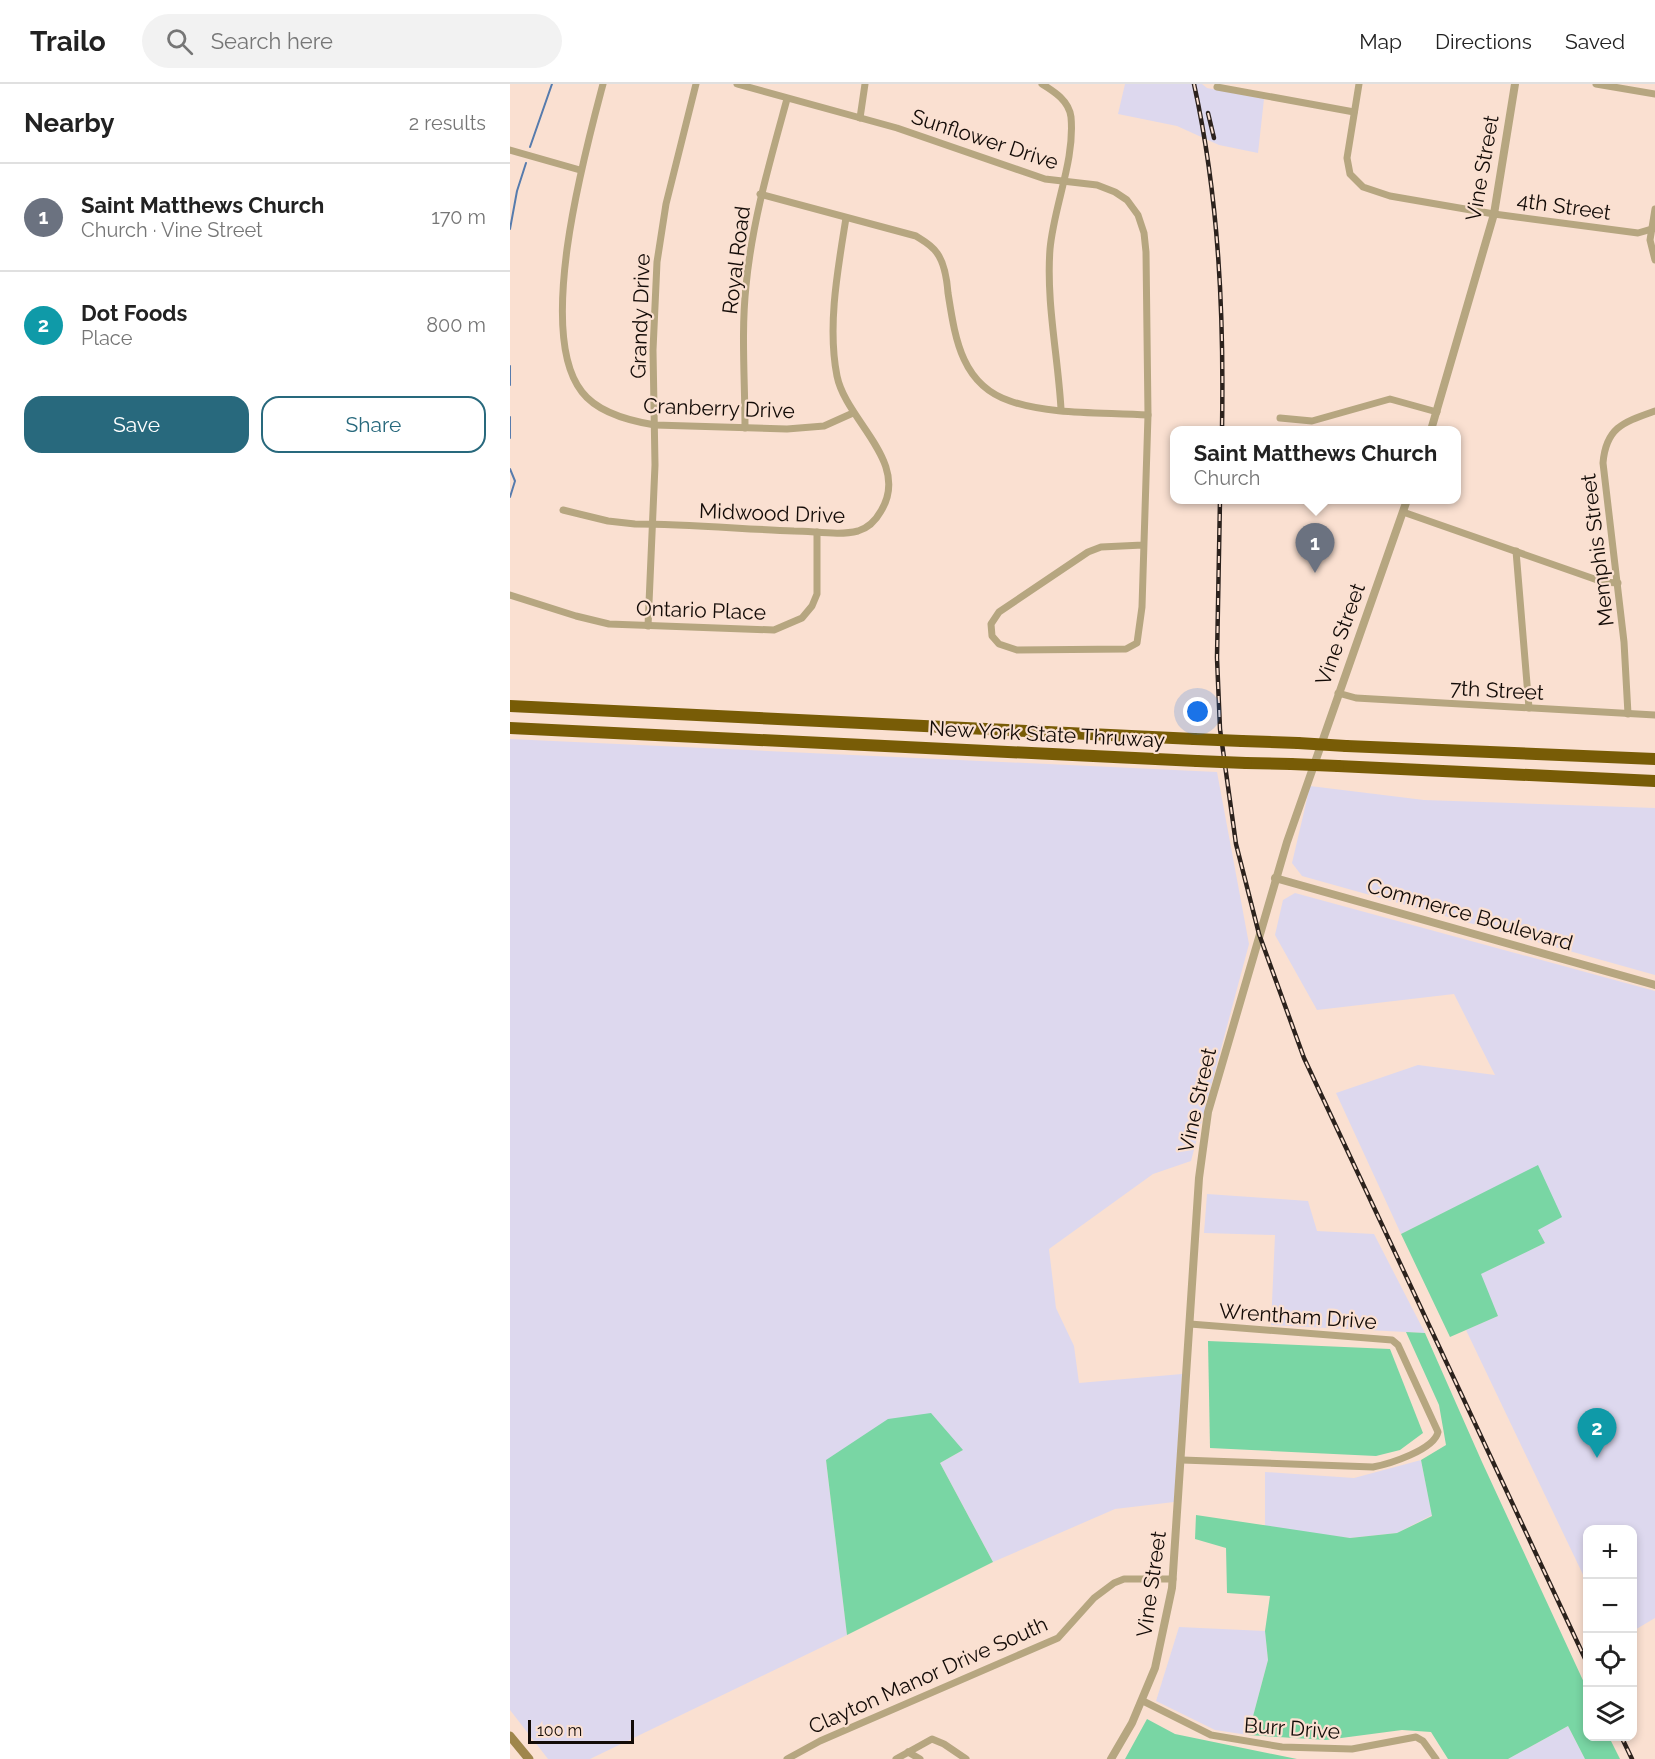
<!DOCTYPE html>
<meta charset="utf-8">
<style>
body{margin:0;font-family:Raleway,sans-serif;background:#f2f2f2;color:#222}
.controls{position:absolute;right:18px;bottom:18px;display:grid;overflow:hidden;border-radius:12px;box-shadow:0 3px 9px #0003}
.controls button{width:54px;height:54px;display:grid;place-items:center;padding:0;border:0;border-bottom:2px solid #e0e0e0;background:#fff;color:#222;font:30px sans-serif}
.scale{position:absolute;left:18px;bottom:15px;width:106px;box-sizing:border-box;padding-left:6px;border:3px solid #130b07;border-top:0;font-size:16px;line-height:21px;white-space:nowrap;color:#130b07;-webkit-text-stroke:4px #fae0d1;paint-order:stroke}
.you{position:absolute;left:688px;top:628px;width:21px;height:21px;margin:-15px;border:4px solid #fff;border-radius:50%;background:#1a73e8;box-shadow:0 0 0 9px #1a73e833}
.badge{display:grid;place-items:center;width:39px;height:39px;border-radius:50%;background:#28697d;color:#fff;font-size:20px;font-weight:700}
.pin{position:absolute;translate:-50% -50px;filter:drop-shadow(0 2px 3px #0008)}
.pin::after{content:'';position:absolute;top:32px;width:21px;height:18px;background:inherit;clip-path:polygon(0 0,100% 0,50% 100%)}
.popup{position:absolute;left:660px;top:342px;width:291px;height:78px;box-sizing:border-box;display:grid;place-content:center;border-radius:12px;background:#fff;filter:drop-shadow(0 2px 4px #0005);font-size:20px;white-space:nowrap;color:#767676}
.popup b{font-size:22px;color:#222}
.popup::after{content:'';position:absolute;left:50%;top:100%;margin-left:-12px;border:12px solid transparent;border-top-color:#fff}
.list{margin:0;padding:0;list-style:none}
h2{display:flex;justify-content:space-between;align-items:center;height:78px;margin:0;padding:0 24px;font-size:26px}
h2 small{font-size:20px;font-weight:400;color:#767676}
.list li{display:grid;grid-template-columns:39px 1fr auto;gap:18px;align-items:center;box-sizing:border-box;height:108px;padding:0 24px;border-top:2px solid #e0e0e0}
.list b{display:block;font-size:22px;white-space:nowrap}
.list p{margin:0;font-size:20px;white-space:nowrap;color:#767676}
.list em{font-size:20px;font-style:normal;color:#767676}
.actions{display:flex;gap:12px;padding:18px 24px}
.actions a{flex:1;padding:14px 0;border:2px solid #28697d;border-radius:18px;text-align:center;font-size:21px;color:#28697d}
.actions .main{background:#28697d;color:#fff}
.icon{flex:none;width:33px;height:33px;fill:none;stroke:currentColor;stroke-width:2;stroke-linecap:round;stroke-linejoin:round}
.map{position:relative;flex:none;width:1145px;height:1675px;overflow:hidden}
header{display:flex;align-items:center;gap:36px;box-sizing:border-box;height:84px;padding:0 30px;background:#fff;border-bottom:2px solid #e0e0e0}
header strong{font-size:28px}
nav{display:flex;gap:33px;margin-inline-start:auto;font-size:21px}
.search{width:420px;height:54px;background:#f2f2f2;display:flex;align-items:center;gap:15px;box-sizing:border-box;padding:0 21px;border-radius:33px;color:#767676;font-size:22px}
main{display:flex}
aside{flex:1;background:#fff}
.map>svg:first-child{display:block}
.industrial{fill:#ddd8ee}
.green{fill:#79d6a4}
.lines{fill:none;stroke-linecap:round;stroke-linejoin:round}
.stream{stroke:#567bad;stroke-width:2}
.minor{stroke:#b6a680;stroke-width:7}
.tertiary{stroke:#b6a680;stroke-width:8}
.secondary{stroke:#9f864b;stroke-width:9}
.motorway{stroke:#785c06;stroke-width:12}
.rail-casing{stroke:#2c221d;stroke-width:4.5}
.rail{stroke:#fae0d1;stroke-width:2;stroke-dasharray:7;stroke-linecap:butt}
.motorway-bridge{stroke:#785c06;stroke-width:12}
.labels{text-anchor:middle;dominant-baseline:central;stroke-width:4.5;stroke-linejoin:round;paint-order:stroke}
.street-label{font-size:21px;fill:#130b07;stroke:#fae0d1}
</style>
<header>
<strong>Trailo</strong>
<div class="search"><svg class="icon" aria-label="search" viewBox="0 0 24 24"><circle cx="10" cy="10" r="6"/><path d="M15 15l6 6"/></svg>Search here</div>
<nav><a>Map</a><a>Directions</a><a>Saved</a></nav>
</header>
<main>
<aside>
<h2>Nearby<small>2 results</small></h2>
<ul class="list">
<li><span class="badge" style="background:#6b7280">1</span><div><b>Saint Matthews Church</b><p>Church · Vine Street</p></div><em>170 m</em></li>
<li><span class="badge" style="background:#0f9aa8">2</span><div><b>Dot Foods</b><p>Place</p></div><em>800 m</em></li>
</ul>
<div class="actions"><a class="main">Save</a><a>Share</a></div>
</aside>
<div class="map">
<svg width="1145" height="1675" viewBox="0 0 1145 1675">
<rect width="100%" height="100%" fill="#fae0d1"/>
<!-- industrial -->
<g class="industrial">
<polygon points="615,0 692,0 697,4 754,15 748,69 709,61 667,42 608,30"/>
<polygon points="0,655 707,688 739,860 681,1077 643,1090 539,1165 546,1224 564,1262 569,1299 672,1290 664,1418 605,1425 483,1478 430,1379 453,1366 316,1376 337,1551 80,1675 38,1675 0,1626"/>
<polygon points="800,702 914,716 1145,724 1145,891 792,792 782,779"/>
<polygon points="785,809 1145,907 1145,1534 1123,1547 1122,1446 1078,1446 1077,1499 956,1246 988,1232 970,1190 1035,1159 1028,1146 1028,1082 891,1150 826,1009 908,981 985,991 944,910 807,926 765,851 773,816"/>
<polygon points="697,1110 798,1117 807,1147 864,1150 915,1249 761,1241 765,1151 694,1149"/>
<polygon points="911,1376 922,1431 887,1449 840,1454 755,1444 755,1388 844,1394"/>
<polygon points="669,1543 755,1547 758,1576 738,1651 705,1646 646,1617"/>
<polygon points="1058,1642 1075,1675 998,1675"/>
</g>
<!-- green -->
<g class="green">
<polygon points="1028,1081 1052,1133 1028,1146 1035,1159 971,1190 988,1232 940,1253 891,1150"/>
<polygon points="896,1248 915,1249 972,1378 1077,1605 1078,1652 1099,1653 1110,1675 1075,1675 1058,1642 998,1675 938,1675 921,1648 892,1646 816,1656 738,1651 758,1576 755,1547 760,1512 717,1509 716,1464 685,1455 686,1431 840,1454 887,1449 922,1432 911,1376 936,1361 929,1321"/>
<polygon points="698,1257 880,1265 913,1349 890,1366 866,1372 700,1364"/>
<polygon points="421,1329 453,1366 430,1379 483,1478 337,1551 316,1376 378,1335"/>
<polygon points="637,1635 665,1650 787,1675 615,1675"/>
</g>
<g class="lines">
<!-- stream -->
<g class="stream">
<polyline points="20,63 42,0"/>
<polyline points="0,145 7,107 16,79"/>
<polyline points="0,282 0,301"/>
<polyline points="0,333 0,354"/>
<polyline points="0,385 5,397 0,413"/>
</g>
<!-- minor -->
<g class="minor">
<path d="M93,0C75,68 25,249 72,308C88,329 120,337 145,341L277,345L314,342L343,329"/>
<polyline points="227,0 387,44 535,95 587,101 605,108 617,116 628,131 634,149 636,168 638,331 632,523 627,559 616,565 507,566 489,560 482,552 481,540 489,528 578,468 591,463 633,461"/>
<path d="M532,0C545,8 559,17 561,33C565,77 544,121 540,165C536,218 548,272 551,325"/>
<polyline points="849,0 837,74 840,90 853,103 880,112 984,130 1128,149 1145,144"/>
<polyline points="1086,0 1145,10"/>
<polyline points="707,3 844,28"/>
<polyline points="350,34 355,0"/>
<polyline points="0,66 70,86"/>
<path d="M250,110L406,152C414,157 422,161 427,169C435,180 437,196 438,209C445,253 451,301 500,317C540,331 595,328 638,331"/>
<polyline points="1145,125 1140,156 1145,176"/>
<polyline points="770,334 802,337 880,315 927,328"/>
<path d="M235,344C235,297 231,249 236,202C242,138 260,77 277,15"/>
<path d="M53,426L98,437L125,440C178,440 231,445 284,447C304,447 329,452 348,447C358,444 366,436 371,427C401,378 336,337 327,292C317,242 328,184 336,134"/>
<polyline points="893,428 1093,498 1108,499"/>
<polyline points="1006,467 1019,624"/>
<polyline points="0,511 66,532 99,540 264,546 292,534 302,522 307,510 307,448"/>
<polyline points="138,542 145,381 143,266 147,178 156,120 186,0"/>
<polyline points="828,609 846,614 1145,631"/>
<path d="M1118,630L1114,558L1093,379C1096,343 1114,338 1145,327"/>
<path d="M672,1376L863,1383C879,1380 924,1366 928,1348L888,1261L882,1256L680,1240"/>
<polyline points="633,1617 701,1651 772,1663 842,1665 906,1653 913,1657 926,1675"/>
<polyline points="398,1668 410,1675"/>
<polyline points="277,1675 310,1657 548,1554 584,1514 604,1499 614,1495 663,1495"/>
<polyline points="386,1675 422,1655 434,1660 456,1675"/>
</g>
<!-- tertiary -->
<g class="tertiary">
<polyline points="921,346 984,130 1005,0"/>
<polyline points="765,794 1145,901"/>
<polyline points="601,1675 622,1639 645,1584 662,1504 689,1094 698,1028 777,758 897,416"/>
</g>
<!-- secondary -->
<polyline class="secondary" points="0,1652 19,1675"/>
<!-- motorway -->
<g class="motorway">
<polyline points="0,622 684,655"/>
<polyline points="0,644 687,677"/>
<polyline points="732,657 788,659"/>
<polyline points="836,662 1145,675"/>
<polyline points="736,679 781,680"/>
<polyline points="828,682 1145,697"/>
</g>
<defs>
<g id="rail">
<path d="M684,0C709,114 714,230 712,346"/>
<polyline points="698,29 704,54"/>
<polyline points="710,416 707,574 710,645 726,760 749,850 794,974 1078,1581"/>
<polyline points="1111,1652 1122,1675"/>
</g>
</defs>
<!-- rail casing -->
<use href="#rail" class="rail-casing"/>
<!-- rail -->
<use href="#rail" class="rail"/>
<!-- motorway-bridge -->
<g class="motorway-bridge">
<polyline points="684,655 732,657"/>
<polyline points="788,659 836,662"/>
<polyline points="687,677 736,679"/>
<polyline points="781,680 828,682"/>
</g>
</g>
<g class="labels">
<!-- street labels -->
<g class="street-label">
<text transform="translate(475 55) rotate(18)">Sunflower Drive</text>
<text transform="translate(972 84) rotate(-80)">Vine Street</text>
<text transform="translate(1054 122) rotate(8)">4th Street</text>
<text transform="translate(226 176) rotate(-83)">Royal Road</text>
<text transform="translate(130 232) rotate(-88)">Grandy Drive</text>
<text transform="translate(209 324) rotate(2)">Cranberry Drive</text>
<text transform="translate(262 429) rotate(2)">Midwood Drive</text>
<text transform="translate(1087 466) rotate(-97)">Memphis Street</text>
<text transform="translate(191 526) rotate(2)">Ontario Place</text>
<text transform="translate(830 550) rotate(-70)">Vine Street</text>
<text transform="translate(987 606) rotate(3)">7th Street</text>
<text transform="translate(537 650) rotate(3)">New York State Thruway</text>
<text transform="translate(960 830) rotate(16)">Commerce Boulevard</text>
<text transform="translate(687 1016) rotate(-77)">Vine Street</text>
<text transform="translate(788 1232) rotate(4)">Wrentham Drive</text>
<text transform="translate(641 1500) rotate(-82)">Vine Street</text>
<text transform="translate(418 1591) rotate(-24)">Clayton Manor Drive South</text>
<text transform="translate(782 1644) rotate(4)">Burr Drive</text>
</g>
</g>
</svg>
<div class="controls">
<button>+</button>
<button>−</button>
<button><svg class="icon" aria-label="locate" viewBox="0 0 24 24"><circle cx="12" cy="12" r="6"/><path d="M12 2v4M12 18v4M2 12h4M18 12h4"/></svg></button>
<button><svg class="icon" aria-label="layers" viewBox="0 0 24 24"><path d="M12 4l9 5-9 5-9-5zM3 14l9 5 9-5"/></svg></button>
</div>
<div class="scale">100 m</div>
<div class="you"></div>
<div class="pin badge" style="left:805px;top:489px;background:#6b7280">1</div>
<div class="popup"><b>Saint Matthews Church</b>Church</div>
<div class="pin badge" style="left:1087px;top:1374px;background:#0f9aa8">2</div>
</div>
</main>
